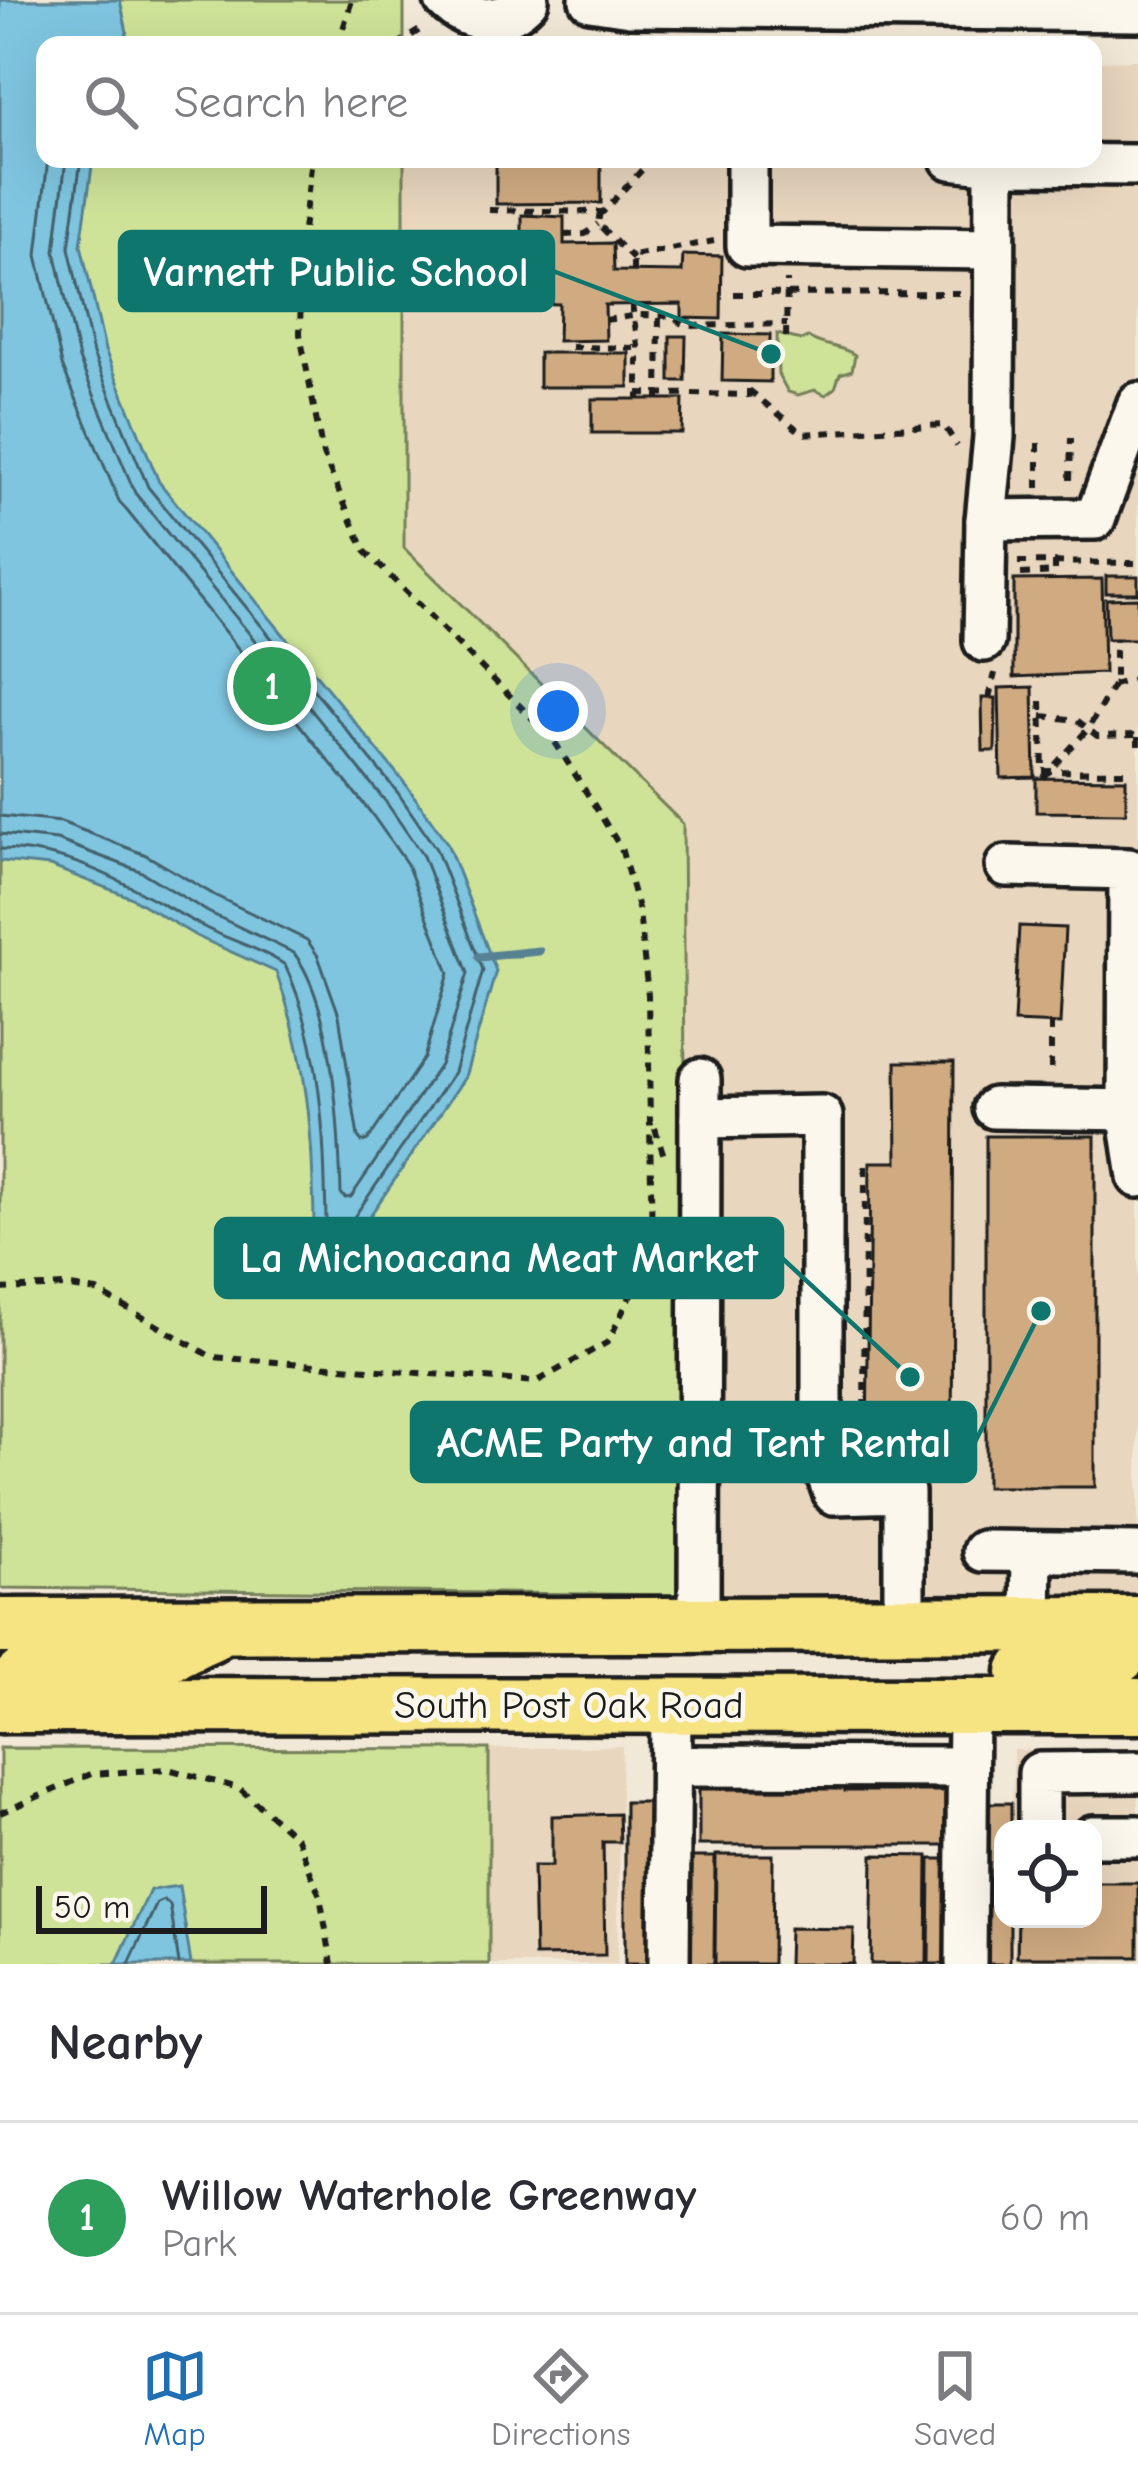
<!DOCTYPE html>
<style>
body{margin:0;font-family:"Comic Neue",sans-serif;background:#f7f7f7;color:#2b2b33}
.controls{position:absolute;right:36px;bottom:36px;display:grid;overflow:hidden;border-radius:24px;box-shadow:0 12px 48px #0002}
.controls button{width:108px;height:108px;display:grid;place-items:center;padding:0;border:0;border-bottom:3px solid #e1e1e2;background:#fff;color:#2b2b33;font:60px sans-serif}
.scale{position:absolute;left:36px;bottom:30px;width:231px;box-sizing:border-box;padding-left:12px;border:6px solid #1c1c1c;border-top:0;font-size:33px;line-height:42px;white-space:nowrap;color:#1c1c1c;-webkit-text-stroke:9px #fbf7ec;paint-order:stroke}
.you{position:absolute;left:558px;top:711px;width:42px;height:42px;margin:-30px;border:9px solid #fff;border-radius:50%;background:#1a73e8;box-shadow:0 0 0 18px #1a73e833}
.badge{display:grid;place-items:center;width:78px;height:78px;border-radius:50%;background:#1f6fb2;color:#fff;font-size:39px;font-weight:700}
.pin{position:absolute;translate:-50% -50%;border:6px solid #fff;box-shadow:0 3px 12px #0006}
.list{margin:0;padding:0;list-style:none}
h2{display:flex;justify-content:space-between;align-items:center;height:156px;margin:0;padding:0 48px;font-size:51px}
h2 small{font-size:39px;font-weight:400;color:#7c7c81}
.list li{display:grid;grid-template-columns:78px 1fr auto;gap:36px;align-items:center;box-sizing:border-box;height:192px;padding:0 48px;border-top:3px solid #e1e1e2}
.list b{display:block;font-size:45px;white-space:nowrap}
.list p{margin:0;font-size:39px;white-space:nowrap;color:#7c7c81}
.list em{font-size:39px;font-style:normal;color:#7c7c81}
.icon{flex:none;width:66px;height:66px;fill:none;stroke:currentColor;stroke-width:2;stroke-linecap:round;stroke-linejoin:round}
.map{position:relative;flex:none;width:1138px;height:1964px;overflow:hidden}
.search{position:absolute;background:#fff;box-shadow:0 12px 48px #0002;left:36px;right:36px;top:36px;height:132px;display:flex;align-items:center;gap:30px;box-sizing:border-box;padding:0 42px;border-radius:24px;color:#7c7c81;font-size:45px}
.sheet{height:348px;background:#fff}
nav{display:flex;justify-content:space-around;align-items:center;box-sizing:border-box;height:168px;border-top:3px solid #e1e1e2;background:#fff;font-size:33px;color:#7c7c81}
nav a{display:grid;justify-items:center;gap:6px}
nav .on{color:#1f6fb2}
.map>svg:first-child{display:block}
.built{fill:#e8d6be}
.green{fill:#cee398;stroke:#75805a;stroke-width:3}
.water{fill:#7fc5e0;stroke:#578192;stroke-width:3}
.lines{fill:none;stroke-linecap:round;stroke-linejoin:round}
.shore{stroke:#44606a;stroke-width:3}
.stream{stroke:#578192;stroke-width:9}
.building{fill:#d0ab82;stroke:#1c1c1c;stroke-width:3}
.minor-casing{stroke:#1c1c1c;stroke-width:48}
.highway-casing{stroke:#1c1c1c;stroke-width:63}
.path{stroke:#1c1c1c;stroke-width:6;stroke-dasharray:9 9;stroke-linecap:butt}
.minor{stroke:#fbf7ec;stroke-width:39}
.highway{stroke:#f6e381;stroke-width:54}
.labels{text-anchor:middle;dominant-baseline:central;stroke-width:9;stroke-linejoin:round;paint-order:stroke}
.street-label{font-size:39px;fill:#1c1c1c;stroke:#fbf7ec}
.leader{fill:none;stroke:#0f766e;stroke-width:4.5}
.callout-dot{fill:#0f766e;stroke:#fbf7ec;stroke-width:4.5}
.callout{fill:#0f766e;stroke:#0f766e;stroke-width:4.5}
.callout-label{font-size:42px;text-anchor:middle;font-weight:bold;fill:#fff}
</style>
<div class="map">
<svg width="1138" height="1964" viewBox="0 0 1138 1964">
<rect width="100%" height="100%" fill="#f2e8d7"/>
<filter id="ink" filterUnits="userSpaceOnUse"><feTurbulence type="fractalNoise" baseFrequency=".00833" numOctaves="2"/><feDisplacementMap in="SourceGraphic" scale="24" xChannelSelector="R" yChannelSelector="G"/><feConvolveMatrix kernelMatrix="1 2 1 2 8 2 1 2 1" color-interpolation-filters="sRGB"/></filter>
<g filter="url(#ink)">
<!-- built -->
<g class="built">
<polygon points="1138,60 1138,1593 689,1595 683,824 404,548 404,159 1093,159 1093,61"/>
<polygon points="622,1746 617,1964 489,1964 489,1749"/>
<polygon points="1013,1750 1138,1751 1138,1960 1014,1961 1014,1919 1093,1919 1093,1829 1013,1829"/>
</g>
<!-- green -->
<g class="green">
<polygon points="0,0 404,0 404,45 45,45 45,159 404,159 404,548 683,824 689,1595 0,1588"/>
<path d="M777,334L801,340L808,337C822,347 840,345 855,355L852,370L840,374L835,388L826,395L815,390L798,395L788,392L778,374Z"/>
<polygon points="0,1748 489,1749 489,1964 0,1964"/>
</g>
<!-- water -->
<g class="water">
<path d="M0,0H120L127,32L123,45H45V159H93L81,245L105,350L159,482L407,786L447,843L496,971L465,1077L345,1252L314,1227C313,1134 308,1060 276,972L196,936L130,897L50,866L0,861Z"/>
<polygon points="179,1886 191,1964 116,1964 150,1890"/>
</g>
<g class="lines">
<!-- shore -->
<g class="shore">
<polyline points="0,816 61,822 146,855 216,896 307,940 318,956 339,1015 358,1137 362,1142 368,1140 424,1058 449,973 407,864 371,813 119,501 62,365 37,255 48,159"/>
<path d="M0,834L57,840L140,871L208,912L294,953C334,1006 339,1128 341,1193L345,1198L351,1197L440,1065L468,973L423,856L386,802L135,493L79,359L55,251L66,159"/>
<path d="M0,849C81,851 131,888 200,925C227,940 259,947 285,965C322,1044 324,1133 326,1220L339,1231L345,1230L454,1072L483,970L436,849L398,793L148,487L93,354L69,248L81,159"/>
<polyline points="129,1964 157,1903 164,1900 170,1905 179,1964"/>
</g>
<!-- stream -->
<polyline class="stream" points="479,957 539,951"/>
</g>
<!-- building -->
<g class="building">
<polygon points="496,159 601,159 601,203 496,204"/>
<polygon points="522,215 564,217 564,244 613,243 614,271 682,272 683,255 722,256 721,319 682,318 682,304 605,305 606,340 558,341 559,304 522,303"/>
<polygon points="723,334 770,335 770,382 722,381"/>
<polygon points="670,336 686,336 685,381 670,381"/>
<rect x="539" y="353" width="90" height="34"/>
<polygon points="592,399 683,399 682,433 592,433"/>
<rect x="1106" y="576" width="32" height="17"/>
<polygon points="1102,579 1104,673 1014,677 1014,580"/>
<polygon points="1138,598 1138,639 1107,639 1106,599"/>
<polygon points="1033,687 1035,777 1001,778 999,688"/>
<polygon points="982,698 996,698 995,751 983,751"/>
<polygon points="1036,778 1126,779 1126,813 1036,812"/>
<polygon points="1019,926 1065,928 1060,1024 1014,1022"/>
<polygon points="896,1062 954,1062 952,1451 867,1451 870,1162 897,1162"/>
<rect x="986" y="1136" width="109" height="351"/>
<polygon points="803,1774 845,1774 845,1791 945,1791 945,1845 699,1845 699,1789 803,1789"/>
<rect x="625" y="1802" width="25" height="162"/>
<polygon points="984,1803 1011,1803 1011,1829 1003,1829 1003,1919 1010,1919 1010,1964 982,1964"/>
<polygon points="619,1814 620,1842 603,1842 605,1955 535,1956 533,1866 552,1866 552,1816"/>
<polygon points="716,1855 773,1855 772,1964 715,1964"/>
<polygon points="873,1855 928,1856 927,1964 871,1964"/>
<polygon points="688,1857 715,1857 714,1964 686,1964"/>
<polygon points="930,1859 950,1859 949,1964 929,1964"/>
<polygon points="1093,1883 1138,1883 1138,1957 1017,1957 1018,1919 1093,1919"/>
<polygon points="789,1928 854,1929 853,1964 788,1964"/>
</g>
<g class="lines">
<defs>
<g id="minor">
<path d="M445,0C469,24 504,26 528,0"/>
<polyline points="590,0 630,6 1138,11"/>
<polyline points="747,159 747,246 994,249"/>
<polyline points="951,159 995,164 1138,165"/>
<polyline points="986,520 1095,519 1138,403"/>
<polyline points="984,641 986,520 994,437 995,159"/>
<polyline points="1006,866 1129,869 1128,1110 1138,1177"/>
<polyline points="994,1108 1138,1110"/>
<polyline points="700,1118 822,1116 822,1461 834,1494 904,1492 904,1624"/>
<polyline points="699,1461 822,1461"/>
<polyline points="983,1551 1138,1553"/>
<polyline points="1031,1624 1032,1552"/>
<polyline points="699,1625 700,1079"/>
<polyline points="671,1766 967,1767"/>
<polyline points="1039,1829 1039,1773 1138,1772"/>
<polyline points="1093,1836 1138,1836"/>
<polyline points="669,1964 671,1706"/>
<polyline points="966,1964 968,1705"/>
</g>
<g id="highway">
<polyline points="0,1626 1138,1624"/>
<path d="M1025,1672C1073,1670 1116,1679 1138,1629"/>
<polyline points="0,1705 1138,1706"/>
<path d="M3,1705C32,1639 82,1674 138,1664C161,1660 187,1643 209,1634"/>
</g>
</defs>
<!-- minor casing -->
<use href="#minor" class="minor-casing"/>
<!-- highway casing -->
<use href="#highway" class="highway-casing"/>
<!-- path -->
<g class="path">
<polyline points="338,45 352,0"/>
<polyline points="396,45 423,28"/>
<polyline points="489,210 603,212 652,159"/>
<polyline points="600,211 598,224 633,259"/>
<polyline points="564,235 585,234 598,224"/>
<polyline points="633,271 633,256 714,241"/>
<polyline points="734,294 962,293"/>
<polyline points="632,304 638,346 638,399"/>
<polyline points="605,320 639,315 671,316 686,326 787,324"/>
<polyline points="786,337 787,280"/>
<polyline points="571,347 638,348"/>
<polyline points="749,390 803,434 944,425 957,446"/>
<polyline points="638,393 749,395 749,381"/>
<polyline points="658,399 659,316"/>
<polyline points="1070,480 1071,438"/>
<polyline points="1038,488 1038,438"/>
<polyline points="1018,562 1138,563"/>
<polyline points="1021,574 1055,572 1055,562"/>
<polyline points="1113,685 1138,678"/>
<polyline points="989,698 995,673"/>
<polyline points="1041,701 1043,770"/>
<polyline points="1042,716 1077,720 1097,736 1138,735"/>
<polyline points="1138,737 1138,751"/>
<polyline points="1043,771 1125,772"/>
<polyline points="1043,778 1088,729 1115,682 1115,639"/>
<polyline points="1051,1024 1051,1074"/>
<polyline points="655,1128 664,1156"/>
<polyline points="0,1289 64,1286 97,1291 212,1357 536,1382 608,1342 652,1251 648,995 639,912 621,848 553,739 365,551 323,455 300,334 302,238 312,159"/>
<polyline points="864,1463 865,1164"/>
<polyline points="0,1813 91,1774 168,1769 239,1788 297,1838 320,1896 332,1964"/>
</g>
<!-- minor -->
<use href="#minor" class="minor"/>
<!-- highway -->
<use href="#highway" class="highway"/>
</g>
</g>
<g class="labels">
<!-- street labels -->
<g class="street-label">
<text x="569" y="1705">South Post Oak Road</text>
</g>
</g>
<!-- callouts -->
<path class="leader" d="M771 354L553 271M910 1377L782 1258M1041 1311L975 1442"/>
<g class="callout-dot">
<circle cx="771" cy="354" r="12"/>
<circle cx="910" cy="1377" r="12"/>
<circle cx="1041" cy="1311" r="12"/>
</g>
<g class="callout">
<rect x="120" y="232" width="433" height="78" rx="12"/>
<rect x="216" y="1219" width="566" height="78" rx="12"/>
<rect x="412" y="1403" width="563" height="78" rx="12"/>
</g>
<g class="callout-label">
<text x="336" y="286">Varnett Public School</text>
<text x="499" y="1272">La Michoacana Meat Market</text>
<text x="694" y="1457">ACME Party and Tent Rental</text>
</g>
</svg>
<div class="controls">
<button><svg class="icon" aria-label="locate" viewBox="0 0 24 24"><circle cx="12" cy="12" r="6"/><path d="M12 2v4M12 18v4M2 12h4M18 12h4"/></svg></button>
</div>
<div class="scale">50 m</div>
<div class="you"></div>
<div class="pin badge" style="left:272px;top:686px;background:#2e9e5b">1</div>
<div class="search"><svg class="icon" aria-label="search" viewBox="0 0 24 24"><circle cx="10" cy="10" r="6"/><path d="M15 15l6 6"/></svg>Search here</div>
</div>
<section class="sheet">
<h2>Nearby<small></small></h2>
<ul class="list">
<li><span class="badge" style="background:#2e9e5b">1</span><div><b>Willow Waterhole Greenway</b><p>Park</p></div><em>60 m</em></li>
</ul>
</section>
<nav>
<a class="on"><svg class="icon" aria-label="map" viewBox="0 0 24 24"><path d="M3 6l6-2 6 2 6-2v14l-6 2-6-2-6 2zM9 4v14M15 6v14"/></svg>Map</a>
<a><svg class="icon" aria-label="directions" viewBox="0 0 24 24"><path d="M12 3l9 9-9 9-9-9zM9 14v-3h6M13 9l2 2-2 2"/></svg>Directions</a>
<a><svg class="icon" aria-label="saved" viewBox="0 0 24 24"><path d="M7 4h10v16l-5-4-5 4z"/></svg>Saved</a>
</nav>
